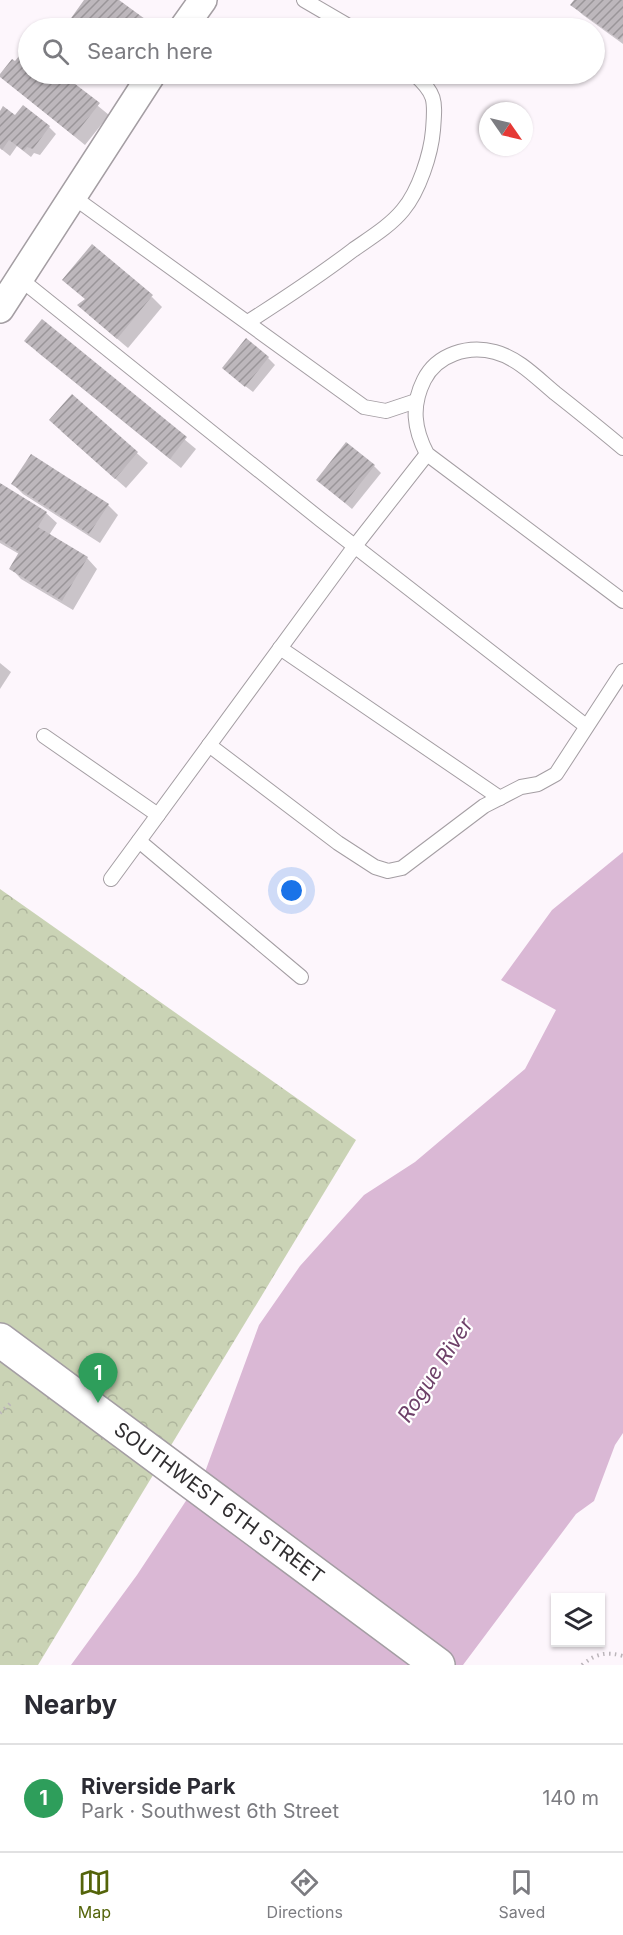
<!DOCTYPE html>
<meta charset="utf-8">
<style>
body{margin:0;font-family:Inter,sans-serif;background:#f7f7f7;color:#2b2b33}
.controls{position:absolute;right:18px;bottom:18px;display:grid;overflow:hidden;border-radius:0px;box-shadow:0 2px 4px #0004}
.controls button{width:54px;height:54px;display:grid;place-items:center;padding:0;border:0;border-bottom:2px solid #e1e1e2;background:#fff;color:#2b2b33;font:30px sans-serif}
.compass{position:absolute;left:479px;top:102px;width:54px;height:54px;border-radius:50%;background:#fff;box-shadow:0 2px 4px #0004;rotate:124deg}
.you{position:absolute;left:292px;top:891px;width:21px;height:21px;margin:-15px;border:4px solid #fff;border-radius:50%;background:#1a73e8;box-shadow:0 0 0 9px #1a73e833}
.badge{display:grid;place-items:center;width:39px;height:39px;border-radius:50%;background:#54640a;color:#fff;font-size:20px;font-weight:700}
.pin{position:absolute;translate:-50% -50px;filter:drop-shadow(0 2px 3px #0008)}
.pin::after{content:'';position:absolute;top:32px;width:21px;height:18px;background:inherit;clip-path:polygon(0 0,100% 0,50% 100%)}
.list{margin:0;padding:0;list-style:none}
h2{display:flex;justify-content:space-between;align-items:center;height:78px;margin:0;padding:0 24px;font-size:26px}
h2 small{font-size:20px;font-weight:400;color:#7c7c81}
.list li{display:grid;grid-template-columns:39px 1fr auto;gap:18px;align-items:center;box-sizing:border-box;height:108px;padding:0 24px;border-top:2px solid #e1e1e2}
.list b{display:block;font-size:22px;white-space:nowrap}
.list p{margin:0;font-size:20px;white-space:nowrap;color:#7c7c81}
.list em{font-size:20px;font-style:normal;color:#7c7c81}
.icon{flex:none;width:33px;height:33px;fill:none;stroke:currentColor;stroke-width:2;stroke-linecap:round;stroke-linejoin:round}
.map{position:relative;flex:none;width:623px;height:1665px;overflow:hidden}
.search{position:absolute;background:#fff;box-shadow:0 2px 4px #0004;left:18px;right:18px;top:18px;height:66px;display:flex;align-items:center;gap:15px;box-sizing:border-box;padding:0 21px;border-radius:33px;color:#7c7c81;font-size:22px}
.sheet{height:186px;background:#fff}
nav{display:flex;justify-content:space-around;align-items:center;box-sizing:border-box;height:84px;border-top:2px solid #e1e1e2;background:#fff;font-size:16px;color:#7c7c81}
nav a{display:grid;justify-items:center;gap:3px}
nav .on{color:#54640a}
.map>svg:first-child{display:block}
.park{fill:url(#park-crowns)}
.water{fill:#dab8d5}
.shadow{fill:#0003}
.building{fill:url(#building-hatch)}
.lines{fill:none;stroke-linecap:round;stroke-linejoin:round}
.lane-casing{stroke:#a49ea3;stroke-width:16}
.street-casing{stroke:#a49ea3;stroke-width:30}
.highway-casing{stroke:#a49ea3;stroke-width:36}
.path{stroke:#bbb5ba;stroke-width:4;stroke-dasharray:1.5 4.5;stroke-linecap:butt}
.lane{stroke:#fff;stroke-width:14}
.street{stroke:#fff;stroke-width:27}
.highway{stroke:#fff;stroke-width:33}
.labels{text-anchor:middle;dominant-baseline:central;stroke-width:4.5;stroke-linejoin:round;paint-order:stroke}
.street-label{font-size:20px;fill:#302e30;stroke:#fff}
.water-label{font-size:21px;font-style:italic;fill:#6e4169;stroke:#fff}
</style>
<div class="map">
<svg width="623" height="1665" viewBox="0 0 623 1665">
<defs>
<pattern id="park-crowns" width="20" height="18" patternUnits="userSpaceOnUse" patternTransform="scale(1.5)"><rect width="20" height="18" fill="#cad3b5"/><path d="M2 6a3 3 0 1 1 6 0M12 15a3 3 0 1 1 6 0" fill="none" stroke="#aeb59c"/></pattern>
<pattern id="building-hatch" width="6" height="6" patternUnits="userSpaceOnUse" patternTransform="scale(1.5)"><rect width="6" height="6" fill="#bdb7bc"/><path d="M-1 1l2-2M0 6l6-6M5 7l2-2" fill="none" stroke="#9a9599"/></pattern>
</defs>
<rect width="100%" height="100%" fill="#fdf6fc"/>
<!-- park -->
<polygon class="park" points="0,889 356,1140 38,1665 0,1665"/>
<!-- water -->
<polygon class="water" points="623,852 623,1433 615,1445 594,1501 576,1514 463,1665 71,1665 137,1575 205,1472 259,1325 300,1266 364,1195 415,1162 525,1069 556,1010 501,980 552,910"/>
<!-- shadow -->
<g class="shadow">
<polygon points="86,0 117,0 151,27 78,28 71,21"/>
<polygon points="576,0 623,0 623,44 583,15 572,5"/>
<polygon points="27,49 28,74 59,74 109,115 85,145 0,76 15,63"/>
<polygon points="0,113 49,127 56,134 40,155 34,153 31,157 17,146 10,156 0,148"/>
<polygon points="152,297 162,307 128,348 89,315"/>
<polygon points="42,321 196,449 181,468 36,351"/>
<polygon points="268,358 275,365 253,392 231,375"/>
<polygon points="72,396 148,463 126,488 61,431"/>
<polygon points="374,466 381,473 352,509 318,480"/>
<polygon points="13,484 108,505 118,515 100,543 23,494"/>
<polygon points="0,485 46,513 57,523 49,535 87,558 97,569 73,610 21,579 11,568 19,554 0,543"/>
<polygon points="0,663 11,672 0,689"/>
</g>
<!-- building -->
<g class="building">
<polygon points="84,0 119,0 145,19 138,28 111,28 109,27 107,28 79,28 69,21"/>
<polygon points="574,0 623,0 623,36 620,40 570,5"/>
<polygon points="27,46 28,74 62,74 100,103 74,136 0,77 0,74 12,59 15,61"/>
<polygon points="23,105 50,126 33,149 27,147 24,151 9,140 2,150 0,148 0,111 3,106 15,115"/>
<polygon points="92,244 153,295 117,339 77,305 85,299 62,280"/>
<polygon points="42,319 187,437 170,459 24,341"/>
<polygon points="246,338 269,357 245,387 222,368"/>
<polygon points="72,394 138,452 115,479 49,420"/>
<polygon points="346,442 375,465 345,503 316,480"/>
<polygon points="31,454 109,504 89,534 11,484"/>
<polygon points="0,483 47,512 38,527 88,557 62,601 9,569 19,552 0,540"/>
</g>
<g class="lines">
<defs>
<g id="lane">
<polyline points="304,0 352,28"/>
<polyline points="72,196 364,407 386,411 416,401"/>
<polyline points="19,278 321,520 586,726"/>
<path d="M248,322C284,299 319,276 353,250C370,238 390,226 403,210C419,191 431,154 433,130C435,102 437,94 414,74"/>
<path d="M623,448C600,429 578,411 555,393C537,378 518,358 495,352C468,345 437,354 424,380C411,406 414,429 427,454L623,601"/>
<polyline points="280,648 500,798"/>
<polyline points="44,736 158,815"/>
<polyline points="209,745 338,843 375,867 388,871 402,868 484,806 521,787 538,784 556,774 623,671"/>
<polyline points="139,841 301,977"/>
<polyline points="111,879 355,546 427,454"/>
</g>
<g id="street">
<polyline points="183,28 203,0"/>
<polyline points="0,309 152,74"/>
</g>
<g id="highway">
<path id="s1" d="M0,1340L438,1665"/>
</g>
</defs>
<!-- lane casing -->
<use href="#lane" class="lane-casing"/>
<!-- street casing -->
<use href="#street" class="street-casing"/>
<!-- highway casing -->
<use href="#highway" class="highway-casing"/>
<!-- path -->
<g class="path">
<polyline points="0,1413 12,1402"/>
<path d="M582,1665C595,1654 606,1651 623,1656"/>
</g>
<!-- lane -->
<use href="#lane" class="lane"/>
<!-- street -->
<use href="#street" class="street"/>
<!-- highway -->
<use href="#highway" class="highway"/>
</g>
<g class="labels">
<!-- street labels -->
<g class="street-label">
<text stroke="none"><textPath href="#s1" startOffset="273">SOUTHWEST 6TH STREET</textPath></text>
</g>
<!-- water labels -->
<g class="water-label">
<text transform="translate(435 1370) rotate(-57)">Rogue River</text>
</g>
</g>
</svg>
<div class="controls">
<button><svg class="icon" aria-label="layers" viewBox="0 0 24 24"><path d="M12 4l9 5-9 5-9-5zM3 14l9 5 9-5"/></svg></button>
</div>
<svg class="compass" viewBox="-18 -18 36 36"><path d="M0-13l5 13h-10z" fill="#e53935"/><path d="M0 13l5-13h-10z" fill="#7c7c81"/></svg>
<div class="you"></div>
<div class="pin badge" style="left:98px;top:1403px;background:#2e9e5b">1</div>
<div class="search"><svg class="icon" aria-label="search" viewBox="0 0 24 24"><circle cx="10" cy="10" r="6"/><path d="M15 15l6 6"/></svg>Search here</div>
</div>
<section class="sheet">
<h2>Nearby<small></small></h2>
<ul class="list">
<li><span class="badge" style="background:#2e9e5b">1</span><div><b>Riverside Park</b><p>Park · Southwest 6th Street</p></div><em>140 m</em></li>
</ul>
</section>
<nav>
<a class="on"><svg class="icon" aria-label="map" viewBox="0 0 24 24"><path d="M3 6l6-2 6 2 6-2v14l-6 2-6-2-6 2zM9 4v14M15 6v14"/></svg>Map</a>
<a><svg class="icon" aria-label="directions" viewBox="0 0 24 24"><path d="M12 3l9 9-9 9-9-9zM9 14v-3h6M13 9l2 2-2 2"/></svg>Directions</a>
<a><svg class="icon" aria-label="saved" viewBox="0 0 24 24"><path d="M7 4h10v16l-5-4-5 4z"/></svg>Saved</a>
</nav>
